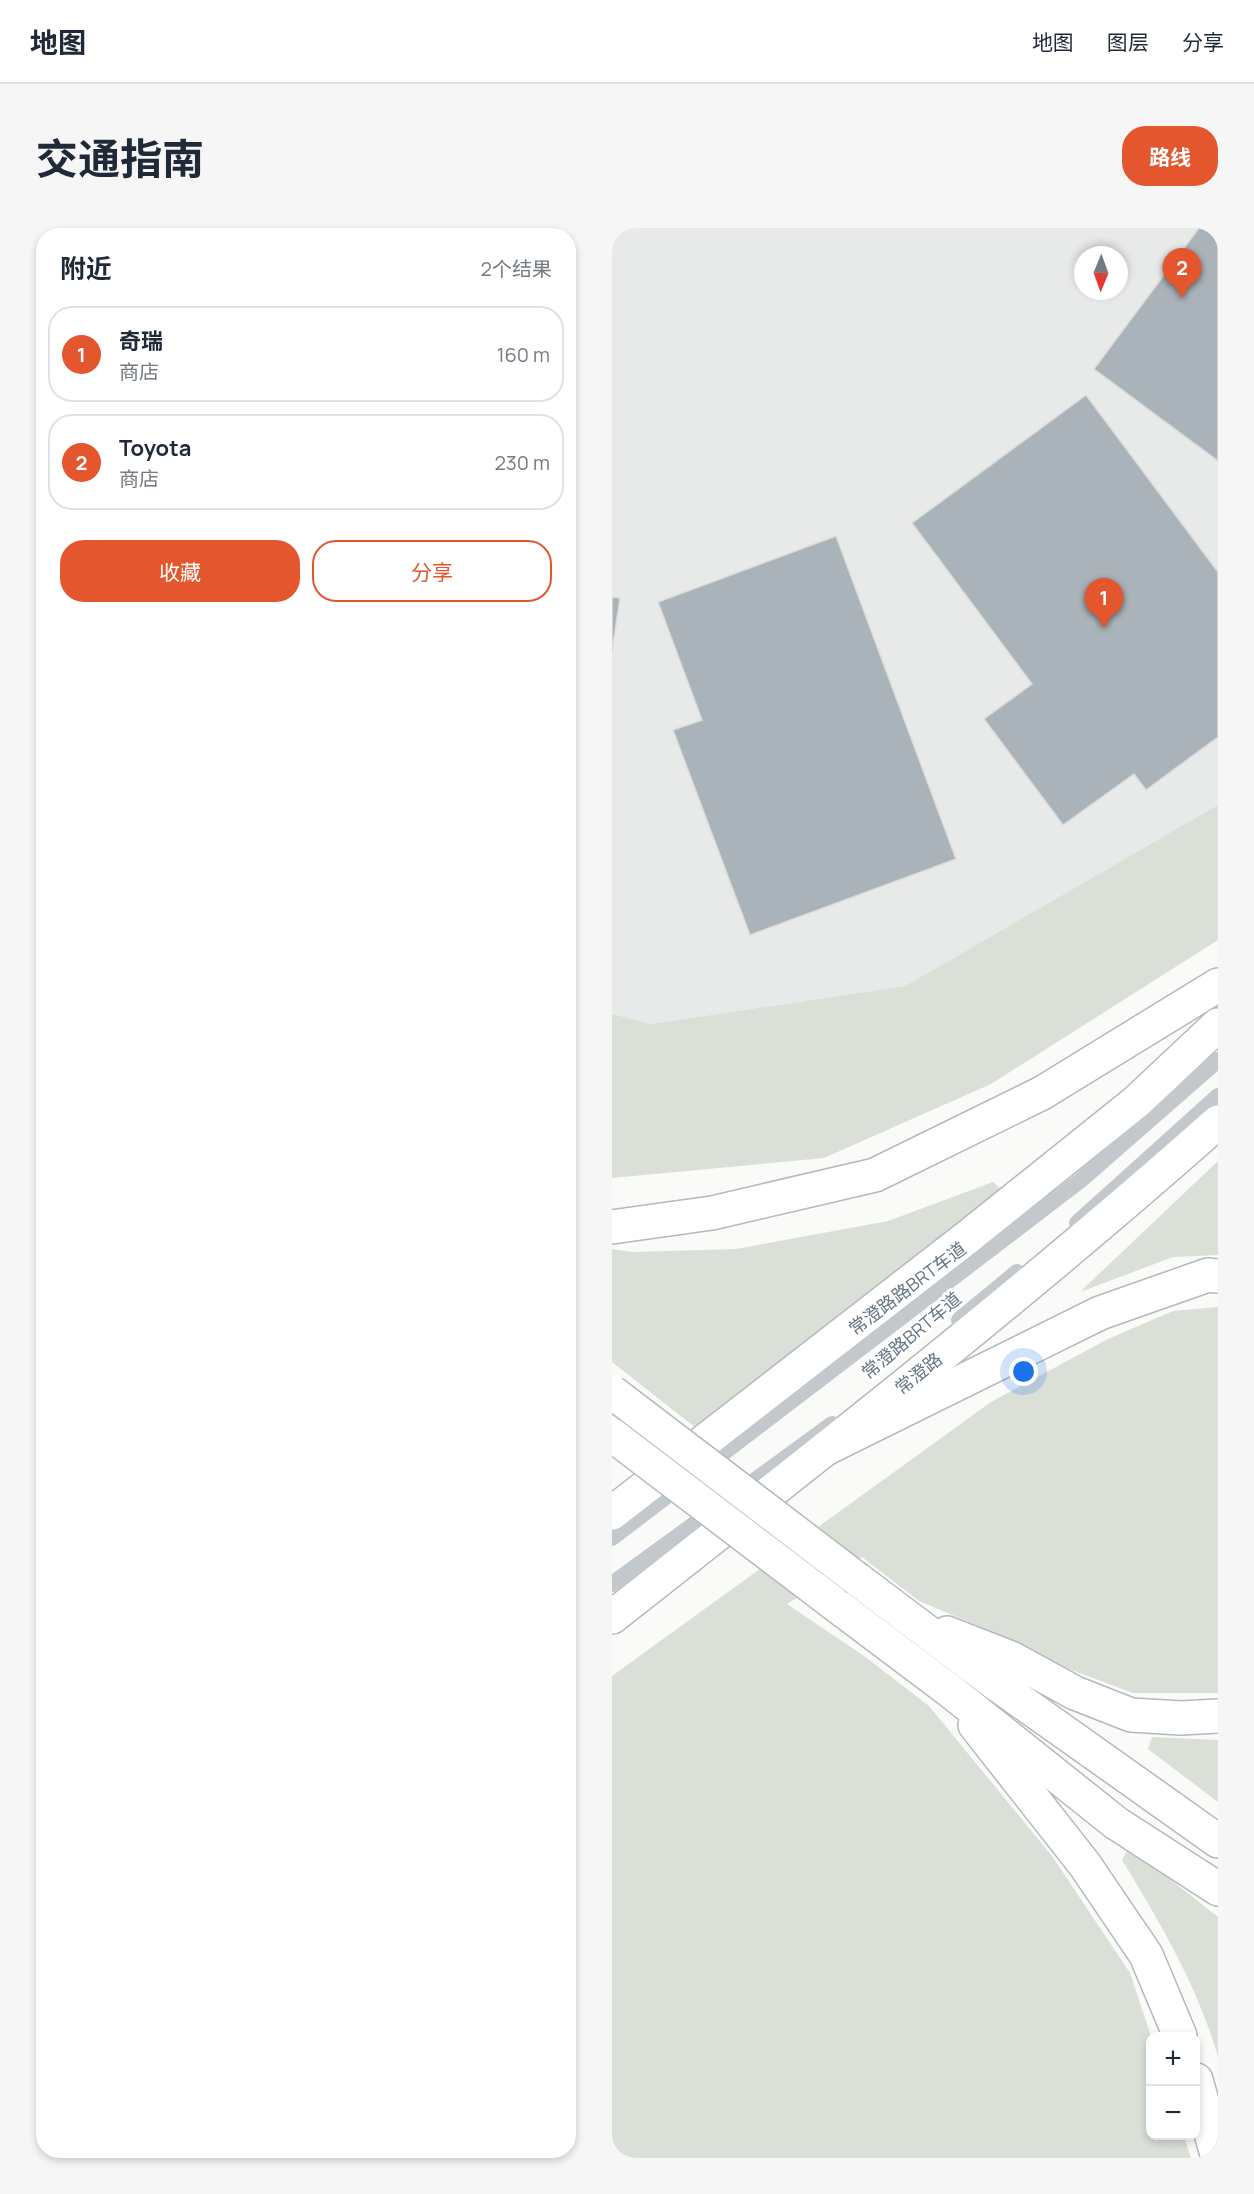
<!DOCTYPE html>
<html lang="zh">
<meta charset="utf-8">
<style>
body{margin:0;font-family:Manrope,"Noto Sans SC",sans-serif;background:#f6f6f7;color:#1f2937}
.controls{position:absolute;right:18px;bottom:18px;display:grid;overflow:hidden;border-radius:12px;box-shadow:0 3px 9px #0003}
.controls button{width:54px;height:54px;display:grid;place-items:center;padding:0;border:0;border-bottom:2px solid #e0e1e3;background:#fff;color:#1f2937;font:30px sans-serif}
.compass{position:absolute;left:462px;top:18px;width:54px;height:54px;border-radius:50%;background:#fff;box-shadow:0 3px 9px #0003;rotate:181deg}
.you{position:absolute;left:412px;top:1144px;width:21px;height:21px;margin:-15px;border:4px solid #fff;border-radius:50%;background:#1a73e8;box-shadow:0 0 0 9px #1a73e833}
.badge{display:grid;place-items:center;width:39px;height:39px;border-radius:50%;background:#e4572e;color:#fff;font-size:20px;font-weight:700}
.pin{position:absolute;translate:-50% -50px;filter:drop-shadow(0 2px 3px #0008)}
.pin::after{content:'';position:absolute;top:32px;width:21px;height:18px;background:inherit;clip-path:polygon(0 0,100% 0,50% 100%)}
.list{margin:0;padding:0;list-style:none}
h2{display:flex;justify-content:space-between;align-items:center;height:78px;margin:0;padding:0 24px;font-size:26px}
h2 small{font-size:20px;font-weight:400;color:#747a83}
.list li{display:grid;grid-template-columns:39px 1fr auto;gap:18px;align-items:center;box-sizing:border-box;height:96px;margin:0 12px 12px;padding:0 12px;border:2px solid #e0e1e3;border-radius:24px}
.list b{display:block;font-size:22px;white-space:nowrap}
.list p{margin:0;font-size:20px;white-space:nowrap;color:#747a83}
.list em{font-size:20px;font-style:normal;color:#747a83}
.actions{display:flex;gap:12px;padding:18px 24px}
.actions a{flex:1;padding:14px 0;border:2px solid #e4572e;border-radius:24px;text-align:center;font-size:21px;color:#e4572e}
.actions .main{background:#e4572e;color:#fff}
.map{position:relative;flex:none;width:606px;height:1930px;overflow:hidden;border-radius:24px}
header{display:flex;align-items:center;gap:36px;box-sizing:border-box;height:84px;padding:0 30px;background:#fff;border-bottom:2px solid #e0e1e3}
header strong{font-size:28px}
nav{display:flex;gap:33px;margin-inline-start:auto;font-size:21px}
.intro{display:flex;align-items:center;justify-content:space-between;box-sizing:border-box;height:144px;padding:0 36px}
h1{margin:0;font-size:42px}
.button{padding:15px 27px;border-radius:24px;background:#e4572e;color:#fff;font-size:21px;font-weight:700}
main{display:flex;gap:36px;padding:0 36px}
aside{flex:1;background:#fff;border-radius:24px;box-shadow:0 3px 9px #0003}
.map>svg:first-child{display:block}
.built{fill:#e8e9e9;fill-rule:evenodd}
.green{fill:#dadfd7}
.building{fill:#aab3b9;stroke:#dcdcda;stroke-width:1.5}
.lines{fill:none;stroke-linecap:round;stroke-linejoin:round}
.primary-casing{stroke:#b5babe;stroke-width:36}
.motorway-casing{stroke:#b4b9bd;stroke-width:36}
.service{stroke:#c3c8cc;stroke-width:16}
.primary{stroke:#fff;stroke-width:33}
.motorway{stroke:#fff;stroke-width:33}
.motorway-bridge-casing{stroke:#b4b9bd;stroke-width:36;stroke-linecap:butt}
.motorway-bridge{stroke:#fff;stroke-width:33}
.labels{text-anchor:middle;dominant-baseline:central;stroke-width:6;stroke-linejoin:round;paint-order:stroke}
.street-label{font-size:18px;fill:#657683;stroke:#fff}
</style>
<header>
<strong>地图</strong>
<nav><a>地图</a><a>图层</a><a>分享</a></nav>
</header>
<div class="intro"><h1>交通指南</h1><a class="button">路线</a></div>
<main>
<aside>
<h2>附近<small>2个结果</small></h2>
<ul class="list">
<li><span class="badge">1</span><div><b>奇瑞</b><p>商店</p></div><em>160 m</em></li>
<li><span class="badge">2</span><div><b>Toyota</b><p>商店</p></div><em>230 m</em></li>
</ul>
<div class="actions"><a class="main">收藏</a><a>分享</a></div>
</aside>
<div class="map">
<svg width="606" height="1930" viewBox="0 0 606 1930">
<rect width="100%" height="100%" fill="#fafaf8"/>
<!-- built -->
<path class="built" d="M0,0H606V577L293,758L39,796L0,786ZM471,27H507V63H471Z"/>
<!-- green -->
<g class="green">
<polygon points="606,577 606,712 379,856 212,930 0,950 0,786 39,796 293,758"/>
<polygon points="606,933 606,1027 561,1029 468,1064"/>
<polygon points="381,954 389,961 352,997 84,1200 0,1134 0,1021 21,1024 124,1021 276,993"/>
<polygon points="606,1079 606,1465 521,1465 449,1438 388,1407 307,1373 250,1329 175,1376 252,1428 317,1478 440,1628 518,1745 539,1808 538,1908 572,1908 579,1930 0,1930 0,1448 379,1174 496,1111 561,1083"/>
<polygon points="540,1509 606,1512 606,1574 536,1521"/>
<path d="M517,1619L606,1689V1829C586,1759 548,1694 510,1632Z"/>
</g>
<!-- building -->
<g class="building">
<polygon points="587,0 606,0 606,233 482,141"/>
<polygon points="474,167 606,344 606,509 534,562 522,546 451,597 372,491 420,456 300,295"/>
<polygon points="224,308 344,631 138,707 61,502 90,492 46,374"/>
<polygon points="0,369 8,370 0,424"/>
</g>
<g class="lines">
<defs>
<g id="primary">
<polyline points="0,1285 357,1008 524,874 606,797"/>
<path d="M0,1389C205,1228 411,1067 606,894"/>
</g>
<g id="motorway">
<polyline points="0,999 100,985 263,947 430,865 606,757"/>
<polyline points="215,1220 488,1085 596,1047 606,1048"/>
<polyline points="245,1351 379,1452 606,1613"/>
<polyline points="220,1374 337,1462 504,1595 606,1661"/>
<polyline points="335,1405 399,1430 463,1465 519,1487 569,1490 606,1488"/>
<polyline points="363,1497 473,1637 534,1727 568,1808"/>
<polyline points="584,1852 606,1930"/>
</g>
</defs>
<!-- primary casing -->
<use href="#primary" class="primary-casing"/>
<!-- motorway casing -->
<use href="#motorway" class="motorway-casing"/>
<!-- service -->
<g class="service">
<polyline points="465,995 606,868"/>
<polyline points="347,1092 405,1044"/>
<polyline points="93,1239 469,952 606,832"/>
<polyline points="124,1266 220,1196"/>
<polyline points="0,1310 72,1255"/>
<polyline points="0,1356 103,1281"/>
</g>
<!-- primary -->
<use href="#primary" class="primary"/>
<!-- motorway -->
<use href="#motorway" class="motorway"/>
<defs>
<g id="motorway-bridge">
<polyline points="0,1164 245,1351"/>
<polyline points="0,1207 220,1374"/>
</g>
</defs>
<!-- motorway-bridge casing -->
<use href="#motorway-bridge" class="motorway-bridge-casing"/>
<!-- motorway-bridge -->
<use href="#motorway-bridge" class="motorway-bridge"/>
</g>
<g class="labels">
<!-- street labels -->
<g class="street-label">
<text transform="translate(295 1060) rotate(-37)">常澄路路BRT车道</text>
<text transform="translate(299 1107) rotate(-40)">常澄路BRT车道</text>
<text transform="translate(306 1145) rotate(-39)">常澄路</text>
</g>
</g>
</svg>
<div class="controls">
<button>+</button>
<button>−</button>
</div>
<svg class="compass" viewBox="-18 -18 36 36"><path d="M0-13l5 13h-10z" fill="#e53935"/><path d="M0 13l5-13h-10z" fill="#747a83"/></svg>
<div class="you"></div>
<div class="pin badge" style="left:492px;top:400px">1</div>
<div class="pin badge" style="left:570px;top:70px">2</div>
</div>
</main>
